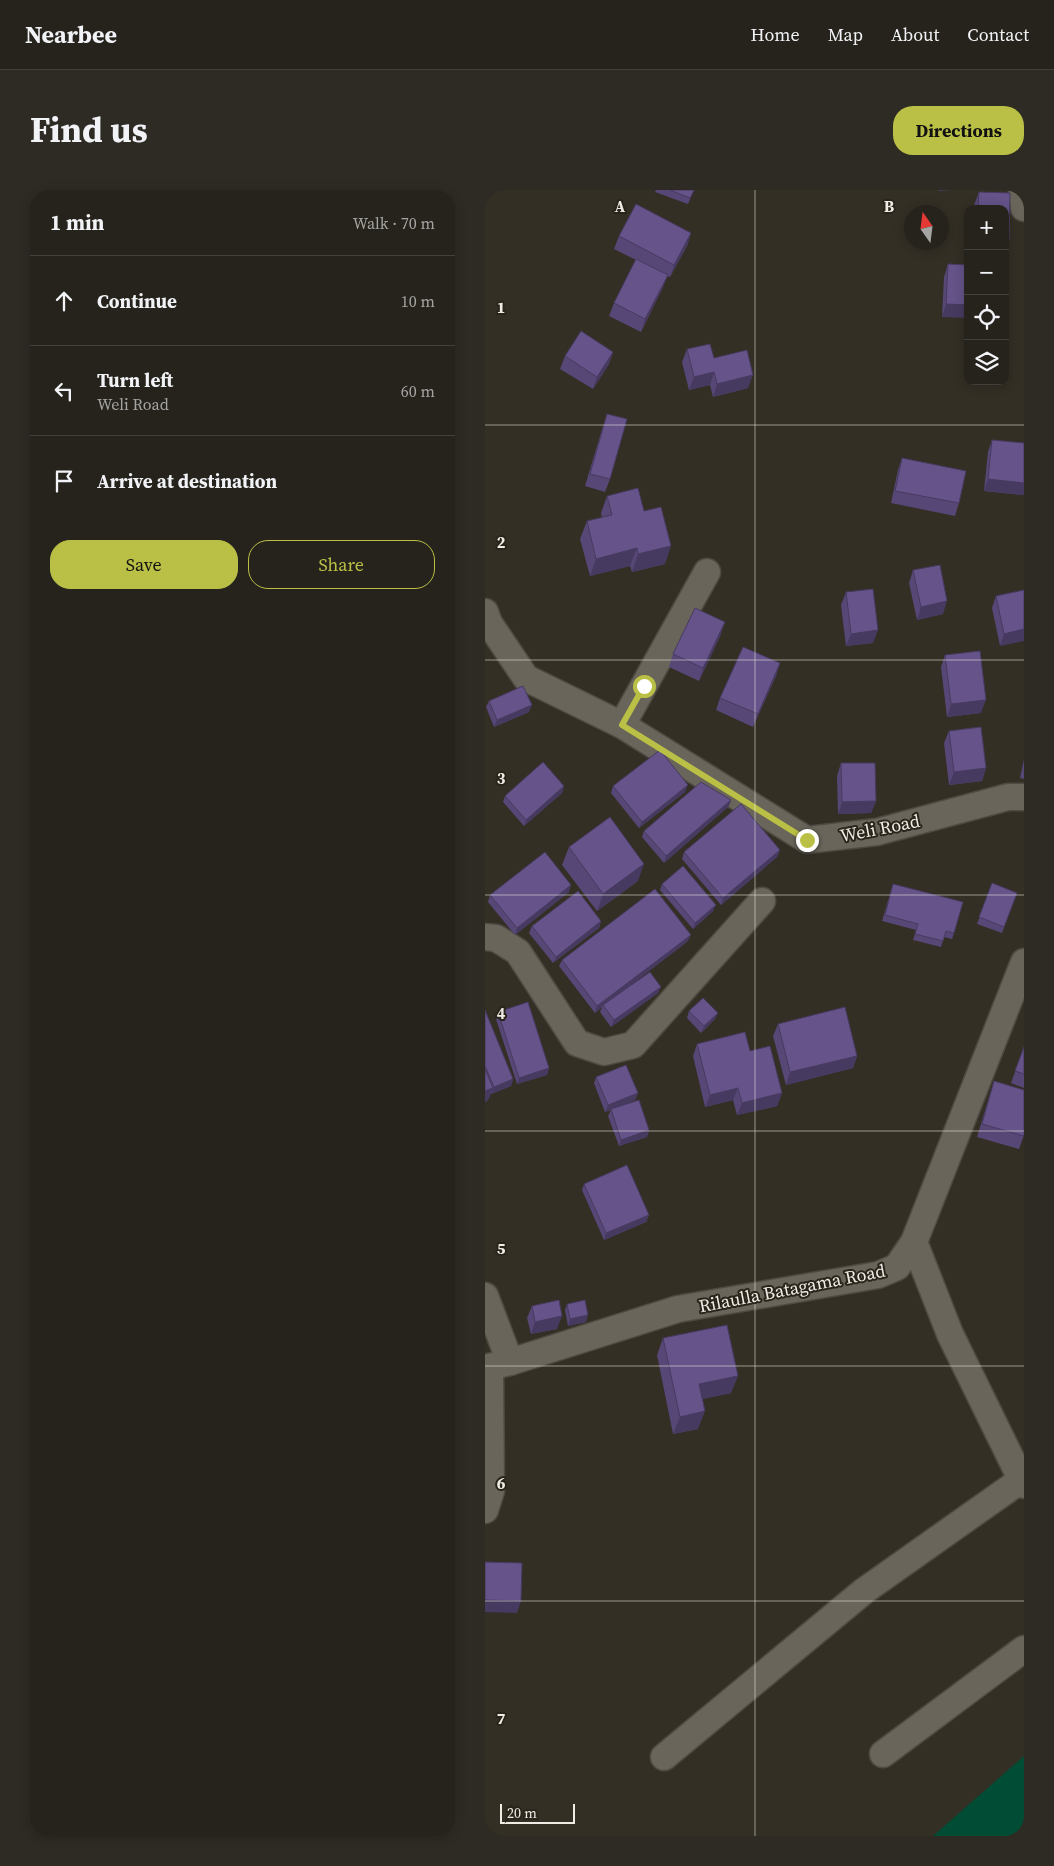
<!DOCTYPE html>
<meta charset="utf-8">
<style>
body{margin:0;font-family:"Source Serif 4",serif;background:#2e2b25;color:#f1f3f6}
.controls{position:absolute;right:15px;top:15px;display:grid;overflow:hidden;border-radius:10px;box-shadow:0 2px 12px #0003}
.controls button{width:45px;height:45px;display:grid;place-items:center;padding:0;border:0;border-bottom:1px solid #42403b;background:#26231c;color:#f1f3f6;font:25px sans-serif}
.compass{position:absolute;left:419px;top:15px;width:45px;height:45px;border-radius:50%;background:#26231c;box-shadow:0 2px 12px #0003;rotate:346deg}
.scale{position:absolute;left:15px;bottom:12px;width:75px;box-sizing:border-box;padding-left:5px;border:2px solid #efece6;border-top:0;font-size:14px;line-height:18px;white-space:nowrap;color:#efece6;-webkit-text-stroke:4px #29251b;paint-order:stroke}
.stop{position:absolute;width:15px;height:15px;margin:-11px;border:4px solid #bac045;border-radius:50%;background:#fff}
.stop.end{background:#bac045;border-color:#fff;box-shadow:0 1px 5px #0008}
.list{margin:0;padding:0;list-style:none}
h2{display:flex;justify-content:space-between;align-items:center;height:65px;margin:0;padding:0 20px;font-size:21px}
h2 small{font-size:16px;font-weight:400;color:#a4a4a3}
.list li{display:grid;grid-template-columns:32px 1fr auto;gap:15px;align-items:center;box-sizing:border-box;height:90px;padding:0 20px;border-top:1px solid #42403b}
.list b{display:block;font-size:19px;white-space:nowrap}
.list p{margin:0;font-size:16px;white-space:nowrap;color:#a4a4a3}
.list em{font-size:16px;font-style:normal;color:#a4a4a3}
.actions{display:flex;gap:10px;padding:15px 20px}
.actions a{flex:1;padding:11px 0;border:1px solid #bac045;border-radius:20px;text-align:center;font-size:18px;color:#bac045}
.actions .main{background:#bac045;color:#111}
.icon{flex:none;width:28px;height:28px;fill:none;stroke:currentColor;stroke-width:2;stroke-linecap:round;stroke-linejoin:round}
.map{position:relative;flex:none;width:539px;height:1646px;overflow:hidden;border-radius:20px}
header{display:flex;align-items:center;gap:30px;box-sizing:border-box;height:70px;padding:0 25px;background:#26231c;border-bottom:1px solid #42403b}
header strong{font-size:24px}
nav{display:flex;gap:28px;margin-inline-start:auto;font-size:18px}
.intro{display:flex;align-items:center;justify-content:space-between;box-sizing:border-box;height:120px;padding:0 30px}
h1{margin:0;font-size:35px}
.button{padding:12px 22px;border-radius:20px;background:#bac045;color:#111;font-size:18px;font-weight:700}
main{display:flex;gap:30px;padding:0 30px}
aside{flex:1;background:#26231c;border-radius:20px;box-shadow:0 2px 12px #0003}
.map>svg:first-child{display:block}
.green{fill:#004c34}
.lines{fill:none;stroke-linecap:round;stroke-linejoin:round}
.minor-casing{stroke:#4e4a42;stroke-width:29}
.minor{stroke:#6a655a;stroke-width:26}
.wall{fill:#574776}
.shaded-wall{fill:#473a60}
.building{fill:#655389;stroke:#473a60}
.route{stroke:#bac045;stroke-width:6}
.grid{fill:none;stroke:#efece6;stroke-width:1;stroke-opacity:0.55}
.labels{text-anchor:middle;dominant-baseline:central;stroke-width:4;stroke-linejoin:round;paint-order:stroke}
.street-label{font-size:18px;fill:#efece6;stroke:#29251b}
.grid-label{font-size:16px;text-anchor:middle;font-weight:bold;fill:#efece6;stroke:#29251b;stroke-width:4;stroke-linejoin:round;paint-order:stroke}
</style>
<header>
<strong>Nearbee</strong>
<nav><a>Home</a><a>Map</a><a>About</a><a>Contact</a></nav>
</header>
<div class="intro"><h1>Find us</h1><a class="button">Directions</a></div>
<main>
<aside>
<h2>1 min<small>Walk · 70 m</small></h2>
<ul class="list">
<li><svg class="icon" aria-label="ahead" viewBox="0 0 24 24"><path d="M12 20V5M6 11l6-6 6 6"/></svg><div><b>Continue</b></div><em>10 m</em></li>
<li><svg class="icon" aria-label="left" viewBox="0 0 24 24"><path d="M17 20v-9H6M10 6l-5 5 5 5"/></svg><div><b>Turn left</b><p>Weli Road</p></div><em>60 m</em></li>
<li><svg class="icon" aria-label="arrive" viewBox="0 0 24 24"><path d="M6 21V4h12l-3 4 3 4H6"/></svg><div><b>Arrive at destination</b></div></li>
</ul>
<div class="actions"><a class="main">Save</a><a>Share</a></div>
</aside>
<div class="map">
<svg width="539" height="1646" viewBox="0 0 539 1646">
<rect width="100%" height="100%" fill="#332f25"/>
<!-- green -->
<polygon class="green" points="539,1566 539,1646 448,1646"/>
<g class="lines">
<defs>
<g id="minor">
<polyline points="537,0 539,18"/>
<polyline points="0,422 4,433 41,488 137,535 322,650 392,642 523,607 539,607"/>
<polyline points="137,535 222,382"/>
<polyline points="0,747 11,748 33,762 92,853 119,862 148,855 277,711"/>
<polyline points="429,1052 465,1144 539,1295"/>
<polyline points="0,1106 25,1172"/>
<polyline points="0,1178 25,1172 193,1119 393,1085 412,1077 429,1052 539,772"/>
<polyline points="0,1320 6,1301 5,1177"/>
<polyline points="398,1564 539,1459"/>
<polyline points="179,1567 379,1401 536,1290"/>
</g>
</defs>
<!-- minor casing -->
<use href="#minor" class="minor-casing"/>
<!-- minor -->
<use href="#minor" class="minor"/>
</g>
<!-- wall -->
<g class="wall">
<polygon points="171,0 209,0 203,14 170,2"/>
<polygon points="494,2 520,19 489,19 489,15"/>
<polygon points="206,43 202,56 185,87 182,86 178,97 156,142 124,126 129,113 151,70 129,59 134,46"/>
<polygon points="463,74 483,75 457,127 459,87"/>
<polygon points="202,159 229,168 263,198 228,207 225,195 204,200 197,172"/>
<polygon points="128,162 124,174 108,199 75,179 80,166"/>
<polygon points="122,224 125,289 120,302 100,296 118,236"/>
<polygon points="507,250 539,253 539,305 499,301 503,262"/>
<polygon points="417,268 474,313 470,326 406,313 413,280"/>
<polygon points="122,306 159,321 180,374 147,382 145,376 105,386 95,349 102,331 117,328 116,323"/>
<polygon points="428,380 458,424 432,430 424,393"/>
<polygon points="539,400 515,456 507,418 511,406"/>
<polygon points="361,402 388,453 361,456 356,415"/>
<polygon points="236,444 214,491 184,477 188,464"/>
<polygon points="460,465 496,523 462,527 456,477"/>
<polygon points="295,473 291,486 268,537 231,520 235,508"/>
<polygon points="4,511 44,522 9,537 1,517"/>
<polygon points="464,541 501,578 497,591 464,595 459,553"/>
<polygon points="539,569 539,589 535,588"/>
<polygon points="356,573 391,611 386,623 353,624 352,586"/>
<polygon points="79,596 77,603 39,636 18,612 20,606"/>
<polygon points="128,596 200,602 154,638 126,603"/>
<polygon points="246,610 244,616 179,673 157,647 159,641"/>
<polygon points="84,657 153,691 112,721 77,675"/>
<polygon points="295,660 292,667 236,715 197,669 199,662"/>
<polygon points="507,693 532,703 517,743 492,734"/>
<polygon points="177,694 228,721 208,739 175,700"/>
<polygon points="408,694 469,743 467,749 459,747 456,757 428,750 431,740 397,731"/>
<polygon points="84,702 30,745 3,712 5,705"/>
<polygon points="116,731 114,738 68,773 44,743 47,736"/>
<polygon points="203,751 146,795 173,803 126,837 115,822 117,817 110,823 74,776 77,770"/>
<polygon points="0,820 28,889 26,896 6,904 6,903 3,910 0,912"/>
<polygon points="204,821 230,829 216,843 202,828"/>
<polygon points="13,822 64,878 62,885 32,894 11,829"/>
<polygon points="293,834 372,866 368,878 301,895 288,846"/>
<polygon points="212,854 265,861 297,903 292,916 252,925 248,910 220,917 208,866"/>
<polygon points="539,857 539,898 526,893"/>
<polygon points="111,887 153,903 150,910 131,918 164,940 162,947 134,956 123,926 126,920 120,922 109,893"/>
<polygon points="509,891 539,945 534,959 492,947 505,904"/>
<polygon points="99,994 164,1025 161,1032 119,1050 97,1000"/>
<polygon points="82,1114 101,1132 83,1136 80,1120"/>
<polygon points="47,1116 72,1139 46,1144 42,1128"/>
<polygon points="178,1148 246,1203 217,1209 213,1239 188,1244 172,1165"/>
</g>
<!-- shaded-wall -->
<g class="shaded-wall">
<polygon points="453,0 467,0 453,1"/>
<polygon points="206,43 202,56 185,87 189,75"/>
<polygon points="520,50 524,50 520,60"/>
<polygon points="183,85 178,97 156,142 160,129"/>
<polygon points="461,114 483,115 483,128 457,127"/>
<polygon points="128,162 124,174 108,199 112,187"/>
<polygon points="229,182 225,195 204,200 209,187"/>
<polygon points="268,185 263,198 228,207 232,194"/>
<polygon points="503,289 539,293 539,305 499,301"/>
<polygon points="186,356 180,374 147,382 153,364"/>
<polygon points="152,358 145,376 105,386 111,369"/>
<polygon points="462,411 458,424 432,430 436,417"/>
<polygon points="240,432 236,444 214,491 218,478"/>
<polygon points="539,439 539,451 515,456 519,444"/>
<polygon points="393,440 388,453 361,456 366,444"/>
<polygon points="295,473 291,486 268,537 273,524"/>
<polygon points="501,510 496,523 462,527 466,514"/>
<polygon points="47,515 44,522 9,537 12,530"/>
<polygon points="501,578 497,591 464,595 469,582"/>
<polygon points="203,595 200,602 154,638 157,632"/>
<polygon points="79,596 77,603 39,636 41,630"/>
<polygon points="246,610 244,616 179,673 181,666"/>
<polygon points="391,611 386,623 353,624 357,612"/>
<polygon points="295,660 292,667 236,715 238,708"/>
<polygon points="159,674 153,691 112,721 118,704"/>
<polygon points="86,695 84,702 30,745 32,738"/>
<polygon points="231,715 228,721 208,739 210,733"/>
<polygon points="116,731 114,738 68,773 71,767"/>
<polygon points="206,745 203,751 118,816 118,815 117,817 110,823 112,816"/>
<polygon points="176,797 173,803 126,837 129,830"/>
<polygon points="233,823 230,829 216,843 219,836"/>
<polygon points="372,866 368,878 301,895 305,882"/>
<polygon points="64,878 62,885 32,894 34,888"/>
<polygon points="28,889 26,896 6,904 9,897"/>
<polygon points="8,898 3,910 0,912 0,901"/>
<polygon points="253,898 248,910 220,917 225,905"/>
<polygon points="153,903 150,910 120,922 123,915"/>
<polygon points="297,903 292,916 252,925 257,913"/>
<polygon points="164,940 162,947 134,956 136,950"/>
<polygon points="164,1025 161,1032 119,1050 121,1043"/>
<polygon points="103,1125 101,1132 83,1136 85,1129"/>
<polygon points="77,1126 72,1139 46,1144 50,1132"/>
<polygon points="253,1186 246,1203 208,1211 214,1194"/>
<polygon points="220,1221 213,1239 188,1244 195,1227"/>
<polygon points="0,1410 36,1411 32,1423 0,1422"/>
</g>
<!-- building -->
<g class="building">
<polygon points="185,0 209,0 205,8"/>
<polygon points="494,2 525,3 524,50 520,50 520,19 493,19"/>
<polygon points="151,14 206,43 189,75 134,46"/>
<polygon points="151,69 183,85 160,129 129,113"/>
<polygon points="463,74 483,75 483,115 461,114"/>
<polygon points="96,141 128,162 112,187 80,166"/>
<polygon points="225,154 229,168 262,160 268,185 232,194 229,182 209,187 202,159"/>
<polygon points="122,224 142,229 125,289 105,284"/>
<polygon points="507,250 539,253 539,293 503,289"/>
<polygon points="417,268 481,281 474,313 410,301"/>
<polygon points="153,298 159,321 176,317 186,356 153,364 152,358 111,369 102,331 127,325 122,306"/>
<polygon points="455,375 462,411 436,417 428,380"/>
<polygon points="388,399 393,440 366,444 361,402"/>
<polygon points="539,400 539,439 519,444 511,406"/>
<polygon points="210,418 240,432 218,478 188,464"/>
<polygon points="258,457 295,473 273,524 235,508"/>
<polygon points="495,461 501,510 466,514 460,465"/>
<polygon points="38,496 47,515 12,530 4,511"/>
<polygon points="496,537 501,578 469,582 464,541"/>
<polygon points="175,560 203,595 157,632 128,596"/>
<polygon points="58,572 79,596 41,630 20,606"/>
<polygon points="356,573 390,573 391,611 357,612"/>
<polygon points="216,592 246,610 181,666 159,641"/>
<polygon points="256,614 295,660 238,708 199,662"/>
<polygon points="125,627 159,674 118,704 84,657"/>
<polygon points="60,662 86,695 32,738 5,705"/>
<polygon points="198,676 231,715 210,733 177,694"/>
<polygon points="507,693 532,703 519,737 494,727"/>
<polygon points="408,694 478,712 469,743 461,741 458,751 430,744 433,734 400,725"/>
<polygon points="170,699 206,745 112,816 77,770"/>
<polygon points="93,701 116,731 71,767 47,736"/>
<polygon points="165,782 176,797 129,830 118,815"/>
<polygon points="218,808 233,823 219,836 204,821"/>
<polygon points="43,812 64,878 34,888 13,822"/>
<polygon points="360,817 372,866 305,882 293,834"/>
<polygon points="0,820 28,889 9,897 0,876"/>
<polygon points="260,842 265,861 285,856 297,903 257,913 253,898 225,905 212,854"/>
<polygon points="539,857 539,884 530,881"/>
<polygon points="141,875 153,903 123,915 111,887"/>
<polygon points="0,879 8,898 0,901"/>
<polygon points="509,891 539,900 539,946 497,934"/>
<polygon points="154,910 164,940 136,950 126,919"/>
<polygon points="142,975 164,1025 121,1043 99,994"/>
<polygon points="74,1110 77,1126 50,1132 47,1116"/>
<polygon points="100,1110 103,1125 85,1129 82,1114"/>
<polygon points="242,1135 253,1186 214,1194 220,1221 195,1227 178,1148"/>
<polygon points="0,1372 37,1373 36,1411 0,1410"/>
</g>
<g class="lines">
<!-- route -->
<polyline class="route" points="159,496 137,535 322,650"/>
</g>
<!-- grid -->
<path class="grid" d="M270,0V1646M0,235H539M0,470H539M0,705H539M0,941H539M0,1176H539M0,1411H539"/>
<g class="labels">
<!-- street labels -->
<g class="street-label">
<text transform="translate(395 638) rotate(-11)">Weli Road</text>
<text transform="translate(307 1098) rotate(-11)">Rilaulla Batagama Road</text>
</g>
</g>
<g class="grid-label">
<text x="135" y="22">A</text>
<text x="404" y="22">B</text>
<text x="16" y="123">1</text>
<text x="16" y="358">2</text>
<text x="16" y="594">3</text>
<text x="16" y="829">4</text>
<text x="16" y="1064">5</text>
<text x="16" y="1299">6</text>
<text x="16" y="1534">7</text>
</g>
</svg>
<div class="controls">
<button>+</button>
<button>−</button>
<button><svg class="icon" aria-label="locate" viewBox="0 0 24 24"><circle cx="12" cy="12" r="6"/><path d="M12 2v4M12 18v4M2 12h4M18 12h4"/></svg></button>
<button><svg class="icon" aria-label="layers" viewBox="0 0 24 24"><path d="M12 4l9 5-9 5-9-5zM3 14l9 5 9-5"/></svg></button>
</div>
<svg class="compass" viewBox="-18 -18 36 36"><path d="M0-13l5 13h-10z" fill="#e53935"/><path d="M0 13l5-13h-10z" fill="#a4a4a3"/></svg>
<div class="scale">20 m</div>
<div class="stop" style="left:159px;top:496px"></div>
<div class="stop end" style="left:322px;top:650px"></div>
</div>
</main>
